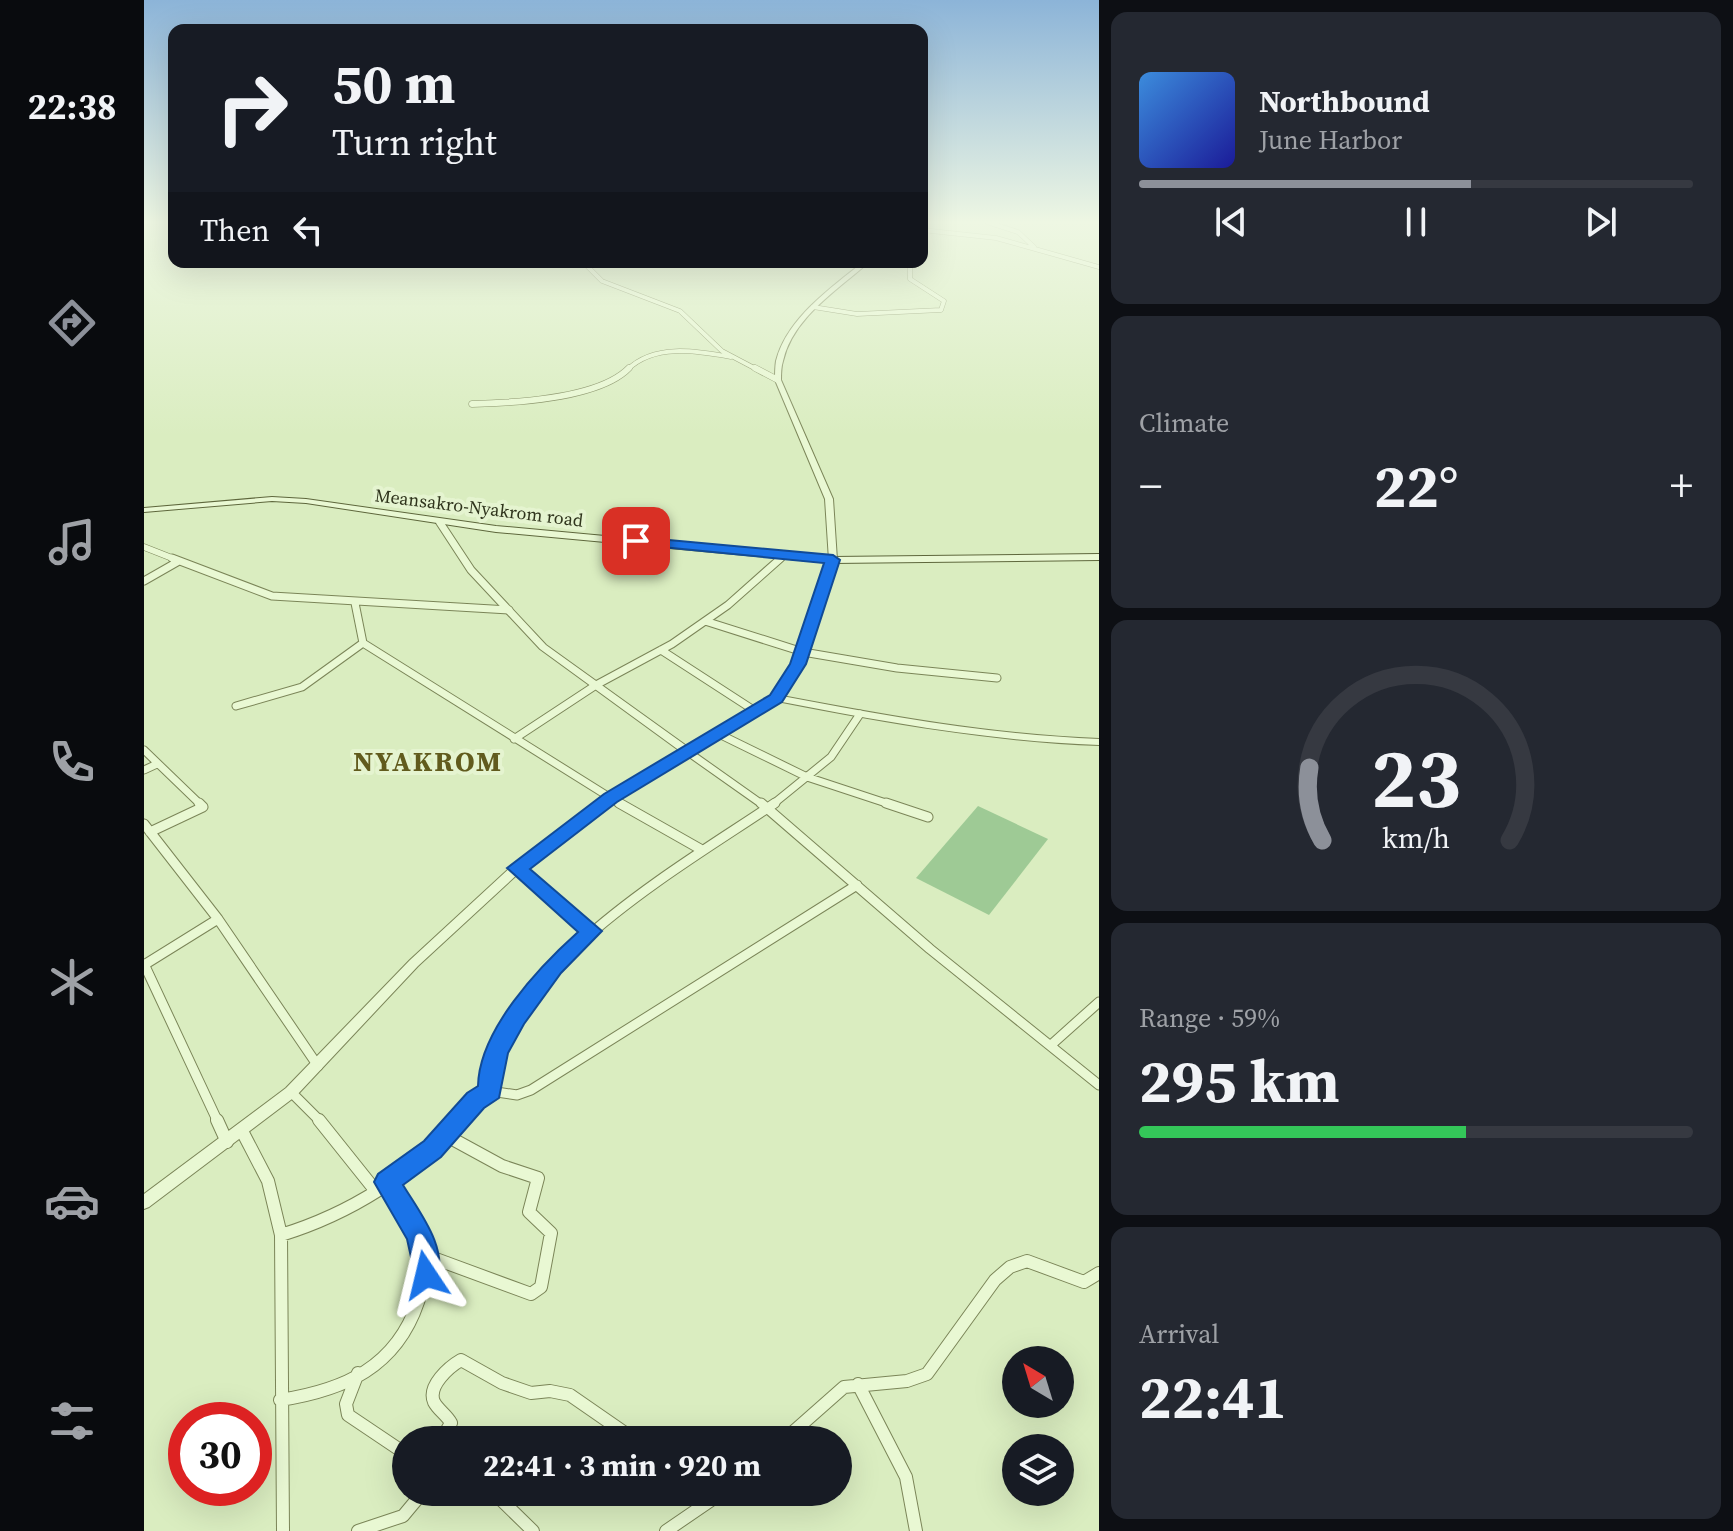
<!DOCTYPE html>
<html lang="en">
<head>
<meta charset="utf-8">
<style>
	body { margin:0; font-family:"Source Serif 4",serif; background:#242831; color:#f1f3f6; height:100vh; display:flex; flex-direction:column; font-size:30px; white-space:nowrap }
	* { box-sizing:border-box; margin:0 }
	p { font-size:26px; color:#9ea1a6 }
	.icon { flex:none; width:44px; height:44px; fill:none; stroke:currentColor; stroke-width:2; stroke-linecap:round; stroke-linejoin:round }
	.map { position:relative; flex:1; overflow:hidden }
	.side { display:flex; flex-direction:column; gap:12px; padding:12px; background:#0d0f14; width:634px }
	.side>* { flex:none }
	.guide { position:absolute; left:24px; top:24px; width:760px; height:244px; border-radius:16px; box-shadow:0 8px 32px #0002; background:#171b24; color:#f1f3f6; overflow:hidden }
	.needle { width:52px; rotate:322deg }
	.tools { position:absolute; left:858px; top:1346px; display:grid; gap:16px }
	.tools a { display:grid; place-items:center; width:72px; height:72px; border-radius:50%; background:#171b24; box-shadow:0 8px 32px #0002; font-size:40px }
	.speed { position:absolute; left:24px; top:1402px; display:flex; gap:16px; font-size:40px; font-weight:700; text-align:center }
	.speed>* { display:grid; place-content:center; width:104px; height:104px; border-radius:50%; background:#171b24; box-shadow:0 8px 32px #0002; line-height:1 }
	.speed .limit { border:12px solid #d22; background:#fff; color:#111 }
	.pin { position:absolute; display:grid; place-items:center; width:68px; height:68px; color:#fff; margin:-34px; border-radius:16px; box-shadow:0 4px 12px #0006 }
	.me { position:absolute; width:88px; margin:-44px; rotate:350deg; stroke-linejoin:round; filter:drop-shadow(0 0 6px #0008) }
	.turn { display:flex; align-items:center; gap:28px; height:168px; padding:0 32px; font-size:36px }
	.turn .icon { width:104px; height:104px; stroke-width:2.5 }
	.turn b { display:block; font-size:56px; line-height:68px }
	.then { display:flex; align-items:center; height:76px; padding:0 32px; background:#0003; gap:16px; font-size:30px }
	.big { font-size:60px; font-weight:700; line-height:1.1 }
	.side .tile { flex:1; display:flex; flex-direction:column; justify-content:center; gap:12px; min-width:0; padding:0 28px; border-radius:16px; background:#242831 }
	.side .dial { align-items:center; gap:0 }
	.dial svg { height:208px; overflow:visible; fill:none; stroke:#363941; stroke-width:7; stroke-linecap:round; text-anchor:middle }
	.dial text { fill:#f1f3f6; stroke:none }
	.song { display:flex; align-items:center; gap:24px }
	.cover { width:96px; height:96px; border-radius:12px; background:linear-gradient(135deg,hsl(210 70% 55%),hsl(240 70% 35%)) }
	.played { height:8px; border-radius:4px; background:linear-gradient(90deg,#8c9099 60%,#363941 60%) }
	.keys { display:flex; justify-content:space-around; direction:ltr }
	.heat { display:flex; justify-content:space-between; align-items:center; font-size:44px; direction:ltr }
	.charge { height:12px; border-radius:6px; background:linear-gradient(90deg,#34c759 59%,#363941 0) }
	.trip { position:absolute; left:248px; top:1426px; width:460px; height:80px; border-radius:40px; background:#171b24; box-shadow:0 8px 32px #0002; font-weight:700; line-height:80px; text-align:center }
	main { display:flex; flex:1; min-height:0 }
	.dock { display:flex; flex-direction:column; width:144px; justify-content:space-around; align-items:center; background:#090b0e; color:#9ea1a6 }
	.dock .icon { width:56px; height:56px }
	.dock .on { color:#8c9099 }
	.dock b { font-size:36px; color:#f1f3f6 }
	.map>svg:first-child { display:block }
</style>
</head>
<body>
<main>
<nav class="dock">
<b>22:38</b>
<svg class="icon on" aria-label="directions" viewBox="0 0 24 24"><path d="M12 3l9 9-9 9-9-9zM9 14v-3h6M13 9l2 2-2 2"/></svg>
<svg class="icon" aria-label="music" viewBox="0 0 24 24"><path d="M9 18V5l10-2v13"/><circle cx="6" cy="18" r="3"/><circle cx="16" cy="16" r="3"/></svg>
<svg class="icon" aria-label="phone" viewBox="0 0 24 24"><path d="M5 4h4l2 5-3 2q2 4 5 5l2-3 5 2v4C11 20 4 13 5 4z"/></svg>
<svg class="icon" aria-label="climate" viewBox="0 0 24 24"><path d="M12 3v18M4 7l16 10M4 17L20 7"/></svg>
<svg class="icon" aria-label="car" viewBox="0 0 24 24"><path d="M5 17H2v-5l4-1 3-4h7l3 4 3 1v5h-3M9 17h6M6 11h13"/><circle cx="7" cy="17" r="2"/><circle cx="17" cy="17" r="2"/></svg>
<svg class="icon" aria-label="filters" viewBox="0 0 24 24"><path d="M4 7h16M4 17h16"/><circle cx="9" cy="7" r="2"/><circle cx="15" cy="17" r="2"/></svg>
</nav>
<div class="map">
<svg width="955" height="1531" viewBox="0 0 955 1531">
	<rect width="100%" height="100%" fill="#daedc0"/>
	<!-- green -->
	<path fill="#9eca95" d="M834 806 904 839 845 915 772 878Z"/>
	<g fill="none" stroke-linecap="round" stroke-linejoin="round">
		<!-- minor-far4 casing -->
		<g stroke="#7b8558" stroke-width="5">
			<path id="minor-far4" d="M843 222 874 232 890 247
				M778 230 852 238 955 267
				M439 262 458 281 536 311 578 351 614 370
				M669 307 713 314 797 310 800 301 766 279V262
				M483 370C510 343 553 351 587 357"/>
		</g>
		<!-- minor-far3 casing -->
		<g stroke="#7b8558" stroke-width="7">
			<path id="minor-far3" d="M611 368 634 380
				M328 404C369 403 455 399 485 368
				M0 547 33 560
				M635 560 640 555"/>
		</g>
		<!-- minor-far2 casing -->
		<g stroke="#7b8558" stroke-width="9">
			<path id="minor-far2" d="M28 558 128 596 365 610
				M0 581 35 561
				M211 603 219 643 478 805
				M561 621 659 652 753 668 853 678
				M517 650 611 711
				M92 706 158 687 219 643
				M575 734 663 777 748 805
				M370 739 452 685 528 644 584 605 637 558
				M0 750 57 805
				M544 752 619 805
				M0 770 13 764
				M628 805 687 757 716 714"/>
		</g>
		<!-- minor-far1 casing -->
		<g stroke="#7b8558" stroke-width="11">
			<path id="minor-far1" d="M475 803 558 850
				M617 803 786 949 955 1085
				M742 803 784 817
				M0 824 74 919 174 1066
				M6 832 59 807 55 803
				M373 868 448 931
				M0 964 74 1122
				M0 965 74 919
				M907 1045 955 1002
				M346 1091C354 969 540 865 631 803
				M147 1092 177 1122
				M314 1122 346 1091 373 1095 387 1090 713 885"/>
		</g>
		<!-- minor casing -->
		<g stroke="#7b8558" stroke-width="14">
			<path id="minor" d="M73 1120 83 1142
				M175 1120 231 1190
				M98 1131 124 1181 137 1235 139 1531
				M137 1235C205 1214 269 1175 315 1120
				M281 1255 387 1294 397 1287 407 1233 385 1212 394 1178 358 1166 303 1136
				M214 1373 202 1404 204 1415 262 1454
				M714 1384 762 1477 772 1531
				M136 1400C201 1390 252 1367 274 1302 279 1286 285 1270 281 1253 275 1227 257 1205 243 1182
				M297 1440 307 1423C303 1415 294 1410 290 1402 283 1386 305 1367 317 1360L358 1383 387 1393 406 1391 426 1395 491 1440
				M640 1440 700 1387 763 1381 783 1374 851 1280 866 1267 883 1261 940 1282 955 1273
				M349 1492 389 1531
				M549 1492 561 1504
				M214 1531 259 1516 279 1492
				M522 1531 579 1492"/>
		</g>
		<!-- tertiary casing -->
		<g stroke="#7b8558" stroke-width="2">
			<path id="tertiary" d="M719 262H725C694 290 649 317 639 361 637 367 637 374 637 380L689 499 693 560 659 664 638 696C743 716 848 735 955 739V745C846 741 740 722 633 701L470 800 377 871 274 966 152 1096 5 1207 0 1209V1194L142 1088 266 960 369 865 462 796 536 751 396 649 324 572 292 523 293 521H299L330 568 402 645 544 747 629 696 649 664 685 560 681 499 631 380C631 374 631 367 632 361 643 318 687 288 719 262Z"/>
		</g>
		<!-- secondary casing -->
		<g stroke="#5e673c" stroke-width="2">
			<path id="secondary" d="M128 497 162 499 352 526 689 557 955 554V560L689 563 352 532 162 503 128 501 0 512V508Z"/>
		</g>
		<!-- minor-far4 -->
		<use href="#minor-far4" stroke="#e9f8d3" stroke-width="4"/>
		<!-- minor-far3 -->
		<use href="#minor-far3" stroke="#e9f8d3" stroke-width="6"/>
		<!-- minor-far2 -->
		<use href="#minor-far2" stroke="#e9f8d3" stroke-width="7"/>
		<!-- minor-far1 -->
		<use href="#minor-far1" stroke="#e9f8d3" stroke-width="9"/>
		<!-- minor -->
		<use href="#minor" stroke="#e9f8d3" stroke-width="12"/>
		<!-- tertiary -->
		<use href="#tertiary" fill="#e9f8d3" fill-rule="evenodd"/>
		<!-- secondary -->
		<use href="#secondary" fill="#e9f8d3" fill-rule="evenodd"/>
	</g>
	<!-- sky -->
	<linearGradient id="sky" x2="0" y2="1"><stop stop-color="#8cb4d8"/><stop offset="0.51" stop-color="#eef7e3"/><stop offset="1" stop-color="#eef7e3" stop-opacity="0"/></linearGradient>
	<rect width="955" height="436" fill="url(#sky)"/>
	<!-- route -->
	<path fill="#1a73e8" stroke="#114b97" stroke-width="2" d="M492 537 689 555 696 560 662 664 638 702 473 802 386 869 458 931 417 973 380 1024 364 1053 355 1098 340 1108 297 1157 259 1185C276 1213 306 1250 292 1284L282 1288 273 1284 263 1239 230 1182 234 1174 280 1141 323 1093 334 1086C335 1030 395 967 434 932L363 868 460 794 626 695 646 664 680 563 487 544 484 541Z"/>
	<g text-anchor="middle" stroke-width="8" stroke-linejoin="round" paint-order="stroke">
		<!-- far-street labels -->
		<g font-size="18" fill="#30351d" stroke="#e5f4d0">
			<text transform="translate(335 508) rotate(7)" y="6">Meansakro-Nyakrom road</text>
		</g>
		<!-- district labels -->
		<g font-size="28" font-weight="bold" letter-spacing="2" fill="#615b1d" stroke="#e5f4d0">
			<text x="284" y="771">NYAKROM</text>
		</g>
	</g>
</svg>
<div class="tools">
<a><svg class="needle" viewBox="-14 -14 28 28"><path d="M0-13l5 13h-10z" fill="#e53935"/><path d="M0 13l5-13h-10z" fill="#9ea1a6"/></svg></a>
<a><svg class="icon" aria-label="layers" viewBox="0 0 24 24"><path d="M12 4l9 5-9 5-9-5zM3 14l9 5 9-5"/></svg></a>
</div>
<div class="speed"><div class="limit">30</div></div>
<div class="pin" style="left:492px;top:541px;background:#d93025"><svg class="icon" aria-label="arrive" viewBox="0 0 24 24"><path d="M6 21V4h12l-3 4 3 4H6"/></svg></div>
<svg class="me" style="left:282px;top:1275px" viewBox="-20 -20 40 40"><path d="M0-17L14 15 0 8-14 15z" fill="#1a73e8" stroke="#fff" stroke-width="4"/></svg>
<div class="trip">22:41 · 3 min · 920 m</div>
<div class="guide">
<div class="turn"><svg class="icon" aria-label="right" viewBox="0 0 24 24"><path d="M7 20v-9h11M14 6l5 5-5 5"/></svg><div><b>50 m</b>Turn right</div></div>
<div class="then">Then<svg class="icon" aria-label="left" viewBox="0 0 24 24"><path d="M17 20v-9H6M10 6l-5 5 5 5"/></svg></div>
</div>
</div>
<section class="side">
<div class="tile">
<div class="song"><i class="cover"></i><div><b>Northbound</b><p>June Harbor</p></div></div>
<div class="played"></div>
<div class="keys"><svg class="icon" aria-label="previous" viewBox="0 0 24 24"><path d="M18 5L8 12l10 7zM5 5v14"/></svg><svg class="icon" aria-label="pause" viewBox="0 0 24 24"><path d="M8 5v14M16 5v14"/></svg><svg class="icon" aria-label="next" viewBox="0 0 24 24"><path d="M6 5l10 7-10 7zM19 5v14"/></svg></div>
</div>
<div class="tile"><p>Climate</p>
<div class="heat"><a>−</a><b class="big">22°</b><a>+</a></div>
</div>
<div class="tile dial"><svg viewBox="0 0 100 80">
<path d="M14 69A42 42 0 1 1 86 69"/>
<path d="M14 69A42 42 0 0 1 9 41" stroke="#8c9099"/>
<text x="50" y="56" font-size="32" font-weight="700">23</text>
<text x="50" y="72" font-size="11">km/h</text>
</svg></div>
<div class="tile"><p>Range · 59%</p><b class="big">295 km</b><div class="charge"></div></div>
<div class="tile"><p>Arrival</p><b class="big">22:41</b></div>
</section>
</main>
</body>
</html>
